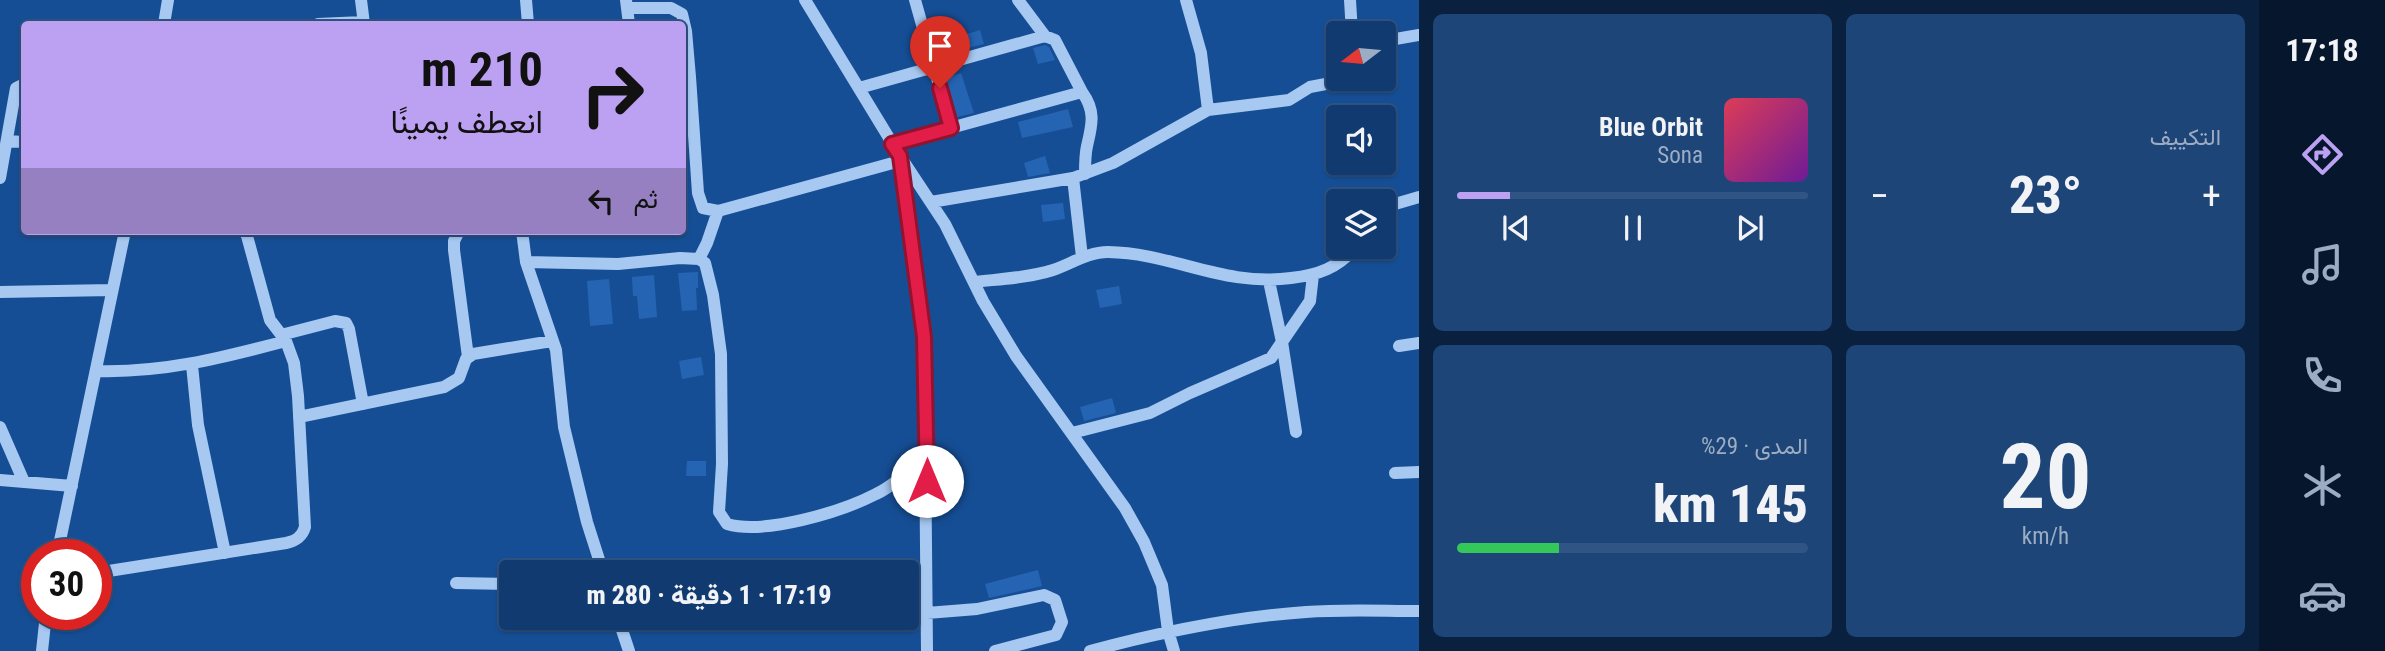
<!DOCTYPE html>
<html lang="ar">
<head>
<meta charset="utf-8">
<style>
	body { margin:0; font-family:"Roboto Condensed",Vazirmatn,sans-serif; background:#1e4578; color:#f1f3f6; direction:rtl; height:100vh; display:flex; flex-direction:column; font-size:26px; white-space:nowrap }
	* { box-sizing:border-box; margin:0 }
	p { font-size:23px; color:#9cadc3 }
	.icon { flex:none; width:38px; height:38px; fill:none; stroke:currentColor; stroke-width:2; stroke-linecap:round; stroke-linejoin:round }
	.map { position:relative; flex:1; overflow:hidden; direction:ltr }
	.sheet { display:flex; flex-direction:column; gap:14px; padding:14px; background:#09203e; width:840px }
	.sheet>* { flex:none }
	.hud { position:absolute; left:21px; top:21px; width:665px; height:214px; border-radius:7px; box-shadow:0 2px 5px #0004,0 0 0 2px #305483; direction:rtl; background:#bca0f2; color:#111; overflow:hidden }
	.needle { width:46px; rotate:254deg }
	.fabs { position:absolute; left:1326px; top:21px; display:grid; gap:14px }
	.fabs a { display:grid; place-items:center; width:70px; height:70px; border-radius:7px; background:#103a70; box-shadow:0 2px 5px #0004,0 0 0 2px #305483; font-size:35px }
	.speed { position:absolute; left:21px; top:539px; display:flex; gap:14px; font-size:35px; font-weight:700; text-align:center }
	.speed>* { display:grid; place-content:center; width:91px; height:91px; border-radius:50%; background:#103a70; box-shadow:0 2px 5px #0004,0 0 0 2px #305483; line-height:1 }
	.speed .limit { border:10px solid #d22; background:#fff; color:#111 }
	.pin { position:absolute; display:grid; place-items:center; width:60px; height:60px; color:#fff; margin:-72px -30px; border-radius:50% 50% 50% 0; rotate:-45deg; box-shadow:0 0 7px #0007 }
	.pin .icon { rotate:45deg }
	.me { position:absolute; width:77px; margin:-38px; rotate:0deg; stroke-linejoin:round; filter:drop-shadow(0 0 5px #0008) }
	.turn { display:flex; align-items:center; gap:24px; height:147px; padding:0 28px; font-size:32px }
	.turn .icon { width:91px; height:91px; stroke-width:2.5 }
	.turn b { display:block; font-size:49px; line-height:60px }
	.then { display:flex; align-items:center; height:66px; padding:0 28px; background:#0003; gap:14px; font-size:26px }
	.big { font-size:52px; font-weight:800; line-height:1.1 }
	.sheet .tile { flex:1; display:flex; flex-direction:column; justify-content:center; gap:10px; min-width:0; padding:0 24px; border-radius:10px; background:#1e4578 }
	.sheet .dial { align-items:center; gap:0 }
	.dial b { font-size:91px; line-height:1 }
	.song { display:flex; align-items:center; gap:21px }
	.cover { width:84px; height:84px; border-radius:10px; background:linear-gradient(135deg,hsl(350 70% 55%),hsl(280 70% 35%)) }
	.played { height:7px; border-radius:4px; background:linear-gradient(90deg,#bca0f2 15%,#305483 15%) }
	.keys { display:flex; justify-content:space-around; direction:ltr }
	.heat { display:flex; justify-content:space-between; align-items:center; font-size:38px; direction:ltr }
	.charge { height:10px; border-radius:5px; background:linear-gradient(90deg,#34c759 29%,#305483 0) }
	.sheet .tiles { flex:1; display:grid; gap:14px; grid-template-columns:repeat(2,1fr) }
	.trip { position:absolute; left:499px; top:560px; width:420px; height:70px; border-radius:7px; background:#103a70; box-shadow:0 2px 5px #0004,0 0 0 2px #305483; font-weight:800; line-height:70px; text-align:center; direction:rtl }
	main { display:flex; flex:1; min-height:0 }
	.menu { display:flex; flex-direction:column; width:126px; justify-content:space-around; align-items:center; background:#06172d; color:#9cadc3 }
	.menu .icon { width:49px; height:49px }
	.menu .active { color:#bca0f2 }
	.menu b { font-size:32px; color:#f1f3f6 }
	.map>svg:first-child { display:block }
</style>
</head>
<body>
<main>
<nav class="menu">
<b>17:18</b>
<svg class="icon active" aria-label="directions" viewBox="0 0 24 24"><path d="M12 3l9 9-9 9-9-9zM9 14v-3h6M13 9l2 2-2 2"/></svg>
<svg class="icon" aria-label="music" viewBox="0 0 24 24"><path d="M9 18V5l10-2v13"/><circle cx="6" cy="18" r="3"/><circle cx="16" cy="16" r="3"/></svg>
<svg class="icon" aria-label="phone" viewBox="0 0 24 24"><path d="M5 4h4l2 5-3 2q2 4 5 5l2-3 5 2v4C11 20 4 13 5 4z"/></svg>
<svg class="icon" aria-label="climate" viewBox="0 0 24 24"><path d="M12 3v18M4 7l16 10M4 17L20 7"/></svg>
<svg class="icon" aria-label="car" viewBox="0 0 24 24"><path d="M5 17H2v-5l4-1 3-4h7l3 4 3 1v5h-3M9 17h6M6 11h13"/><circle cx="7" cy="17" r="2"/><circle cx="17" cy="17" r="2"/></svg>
</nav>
<section class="sheet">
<div class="tiles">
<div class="tile"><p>التكييف</p>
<div class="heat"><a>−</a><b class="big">23°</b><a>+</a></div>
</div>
<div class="tile">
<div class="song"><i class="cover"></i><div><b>Blue Orbit</b><p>Sona</p></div></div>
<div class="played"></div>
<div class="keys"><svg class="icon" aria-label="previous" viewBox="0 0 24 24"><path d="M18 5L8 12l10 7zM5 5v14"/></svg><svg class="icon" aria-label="pause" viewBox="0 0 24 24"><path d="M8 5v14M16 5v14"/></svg><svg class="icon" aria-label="next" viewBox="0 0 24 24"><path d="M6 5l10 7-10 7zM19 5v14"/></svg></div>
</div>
<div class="tile dial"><b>20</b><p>km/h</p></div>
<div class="tile"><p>المدى · 29%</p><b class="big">145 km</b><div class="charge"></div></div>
</div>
</section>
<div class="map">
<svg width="1419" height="651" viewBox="0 0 1419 651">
	<rect width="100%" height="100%" fill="#164e95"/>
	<!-- building -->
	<path fill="#2564b3" d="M980 30 984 44 968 48 964 35Z
		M1045 45 1049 47 1055 60 1038 64 1033 48Z
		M961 73 974 113 957 117 946 78Z
		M1068 109 1073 127 1022 138 1018 122Z
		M1045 156 1050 173 1028 177 1024 163Z
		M1063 203 1065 219 1043 222 1041 205Z
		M698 272V288H696L697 310 682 311 678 273Z
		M654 275 657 317 639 319 637 296H633L632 277Z
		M609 279 613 324 590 326 587 281Z
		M1119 286 1122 304 1100 308 1096 290Z
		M701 357 704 375 682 379 679 361Z
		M1112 398 1116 413 1084 421 1080 407Z
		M687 461H706V476H686Z
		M1038 570 1042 586 989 598 985 584Z"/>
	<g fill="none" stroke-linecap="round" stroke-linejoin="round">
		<!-- minor -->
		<path stroke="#a7c8f1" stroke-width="12" d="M361 0 364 24
			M526 0 528 24
			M626 0 629 24
			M805 0 900 156 945 224 983 301 1016 356 1125 508 1144 542 1162 585 1168 631 1174 651
			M915 0 951 128
			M1018 0 1045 36
			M1186 0 1201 53 1208 110
			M1350 0 1352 33
			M627 8H671L682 14 686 31 690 77
			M164 24 168 0
			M318 24 363 22
			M1384 41 1419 35
			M682 78 690 77 698 193 703 208 718 211 900 161
			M859 88 1045 36 1055 40 1082 92
			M7 141 24 142
			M892 144 1082 92C1096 111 1092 125 1087 146 1085 155 1085 165 1085 174
			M900 160 924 336 927 651
			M0 178 16 88 24 84
			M1073 178 1082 257
			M931 202 1073 178 1113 163 1208 110 1289 100 1310 87 1352 79
			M1384 210 1395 204 1419 197
			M459 231 454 241V250L468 357
			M522 231 526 262 556 350 564 427 587 522 603 572
			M699 259 707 243 718 211
			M526 262 618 264 680 258 699 259 705 263 713 295 721 354 722 464 719 512 727 524C765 535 841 512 876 494 895 485 911 468 927 454
			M1269 281 1282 342 1296 432
			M974 282C1000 279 1028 278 1053 270 1071 264 1088 252 1108 252 1173 253 1223 287 1291 278 1318 275 1338 268 1356 247
			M0 292 112 290
			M281 335 335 321 346 323 349 329 363 404
			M1399 346 1419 343
			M192 365 198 425 225 553
			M96 371C164 373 221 358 286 341
			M299 417 444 387 459 378 466 359 473 354 552 341
			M0 427 24 482
			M1072 433 1150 413 1190 393 1271 358 1310 301 1313 275
			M1395 473 1419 472
			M0 480 72 486
			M57 555 125 231
			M96 573 286 543C296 541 302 537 305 527L298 396 294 363 286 341 270 320 247 236 244 231
			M456 583 511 584
			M927 613 977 609 1044 595 1055 600 1062 622 1056 635 995 651
			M618 618 629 651
			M42 651 46 614
			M1090 651C1161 632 1232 617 1306 612 1343 609 1382 611 1419 611"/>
	</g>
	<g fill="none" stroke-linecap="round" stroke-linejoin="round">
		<!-- route casing -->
		<g stroke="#92132f" stroke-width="18">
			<path id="route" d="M927 481 924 337 900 156 892 144 951 128 940 88"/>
		</g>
		<!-- route -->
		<use href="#route" stroke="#e11d48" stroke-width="12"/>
	</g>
</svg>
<div class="fabs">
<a><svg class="needle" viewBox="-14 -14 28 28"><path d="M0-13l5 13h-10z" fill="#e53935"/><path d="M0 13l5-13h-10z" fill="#9cadc3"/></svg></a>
<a><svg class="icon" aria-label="sound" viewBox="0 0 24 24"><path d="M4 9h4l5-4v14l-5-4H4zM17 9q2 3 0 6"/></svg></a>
<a><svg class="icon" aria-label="layers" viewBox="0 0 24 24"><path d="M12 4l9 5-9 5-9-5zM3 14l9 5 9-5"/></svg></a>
</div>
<div class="speed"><div class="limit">30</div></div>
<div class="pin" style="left:940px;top:88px;background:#d93025"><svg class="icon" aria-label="arrive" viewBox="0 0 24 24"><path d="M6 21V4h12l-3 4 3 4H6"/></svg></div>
<svg class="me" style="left:927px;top:481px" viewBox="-20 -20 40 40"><circle r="19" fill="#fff"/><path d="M0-13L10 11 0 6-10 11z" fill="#e11d48"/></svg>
<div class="trip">17:19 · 1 دقيقة · 280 m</div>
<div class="hud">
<div class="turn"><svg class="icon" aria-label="right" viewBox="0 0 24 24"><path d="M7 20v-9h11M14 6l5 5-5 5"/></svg><div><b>210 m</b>انعطف يمينًا</div></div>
<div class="then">ثم<svg class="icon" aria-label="left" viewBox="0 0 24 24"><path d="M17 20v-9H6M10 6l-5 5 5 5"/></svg></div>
</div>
</div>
</main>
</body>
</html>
